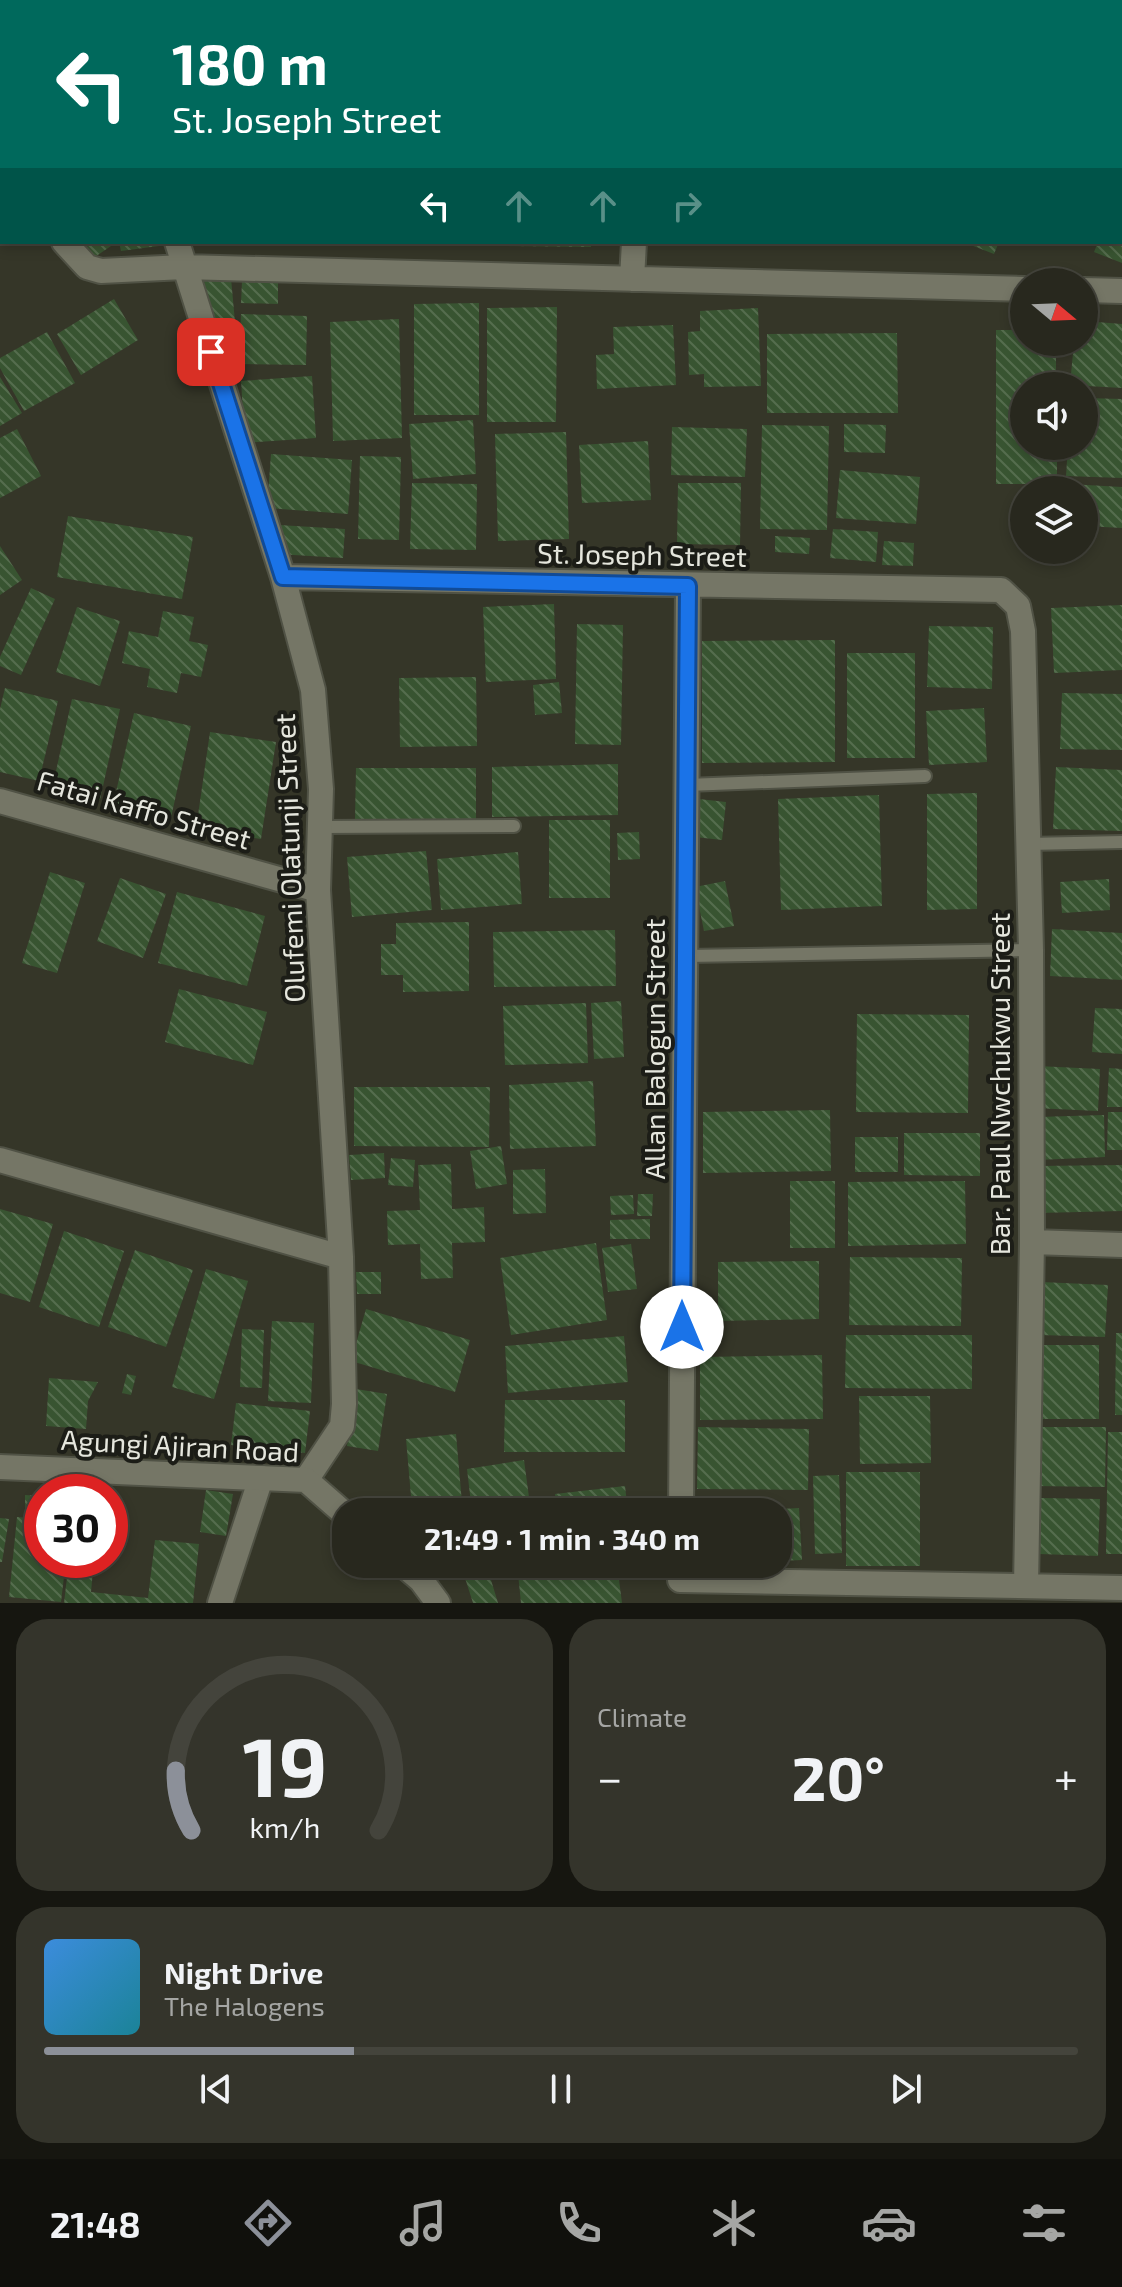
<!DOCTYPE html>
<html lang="en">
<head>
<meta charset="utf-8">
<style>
	body { margin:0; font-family:"Exo 2",sans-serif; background:#34342b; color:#f1f3f6; height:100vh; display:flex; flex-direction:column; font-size:30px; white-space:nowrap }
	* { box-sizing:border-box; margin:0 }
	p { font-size:26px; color:#a5a6a4 }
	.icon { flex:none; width:44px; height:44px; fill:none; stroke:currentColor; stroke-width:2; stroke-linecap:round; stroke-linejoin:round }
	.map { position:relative; height:1603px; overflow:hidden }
	.side { display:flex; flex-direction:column; gap:16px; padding:16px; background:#161610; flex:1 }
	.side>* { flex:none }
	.top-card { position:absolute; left:0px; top:0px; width:1122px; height:244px; box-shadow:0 4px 12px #0003,0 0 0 2px #44443c; background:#00695c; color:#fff; overflow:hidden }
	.needle { width:52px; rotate:109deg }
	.controls { position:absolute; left:1010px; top:268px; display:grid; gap:16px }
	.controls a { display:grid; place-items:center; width:88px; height:88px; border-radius:50%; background:#28281e; box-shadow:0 4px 12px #0003,0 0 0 2px #44443c; font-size:40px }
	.speed { position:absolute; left:24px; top:1474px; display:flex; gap:16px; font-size:40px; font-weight:700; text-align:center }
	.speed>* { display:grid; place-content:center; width:104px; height:104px; border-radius:50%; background:#28281e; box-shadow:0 4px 12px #0003,0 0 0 2px #44443c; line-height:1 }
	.speed .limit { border:12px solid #d22; background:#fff; color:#111 }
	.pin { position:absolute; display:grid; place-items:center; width:68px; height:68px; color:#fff; margin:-34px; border-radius:16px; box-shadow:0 4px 12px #0006 }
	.me { position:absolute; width:88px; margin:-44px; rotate:0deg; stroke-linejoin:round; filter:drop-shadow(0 0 6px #0008) }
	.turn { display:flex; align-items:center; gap:28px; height:168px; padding:0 40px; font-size:36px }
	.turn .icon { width:104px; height:104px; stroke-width:2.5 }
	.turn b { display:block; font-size:56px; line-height:68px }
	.lanes { display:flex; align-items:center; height:76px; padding:0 40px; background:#0003; justify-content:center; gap:40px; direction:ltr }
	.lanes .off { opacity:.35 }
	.big { font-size:60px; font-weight:700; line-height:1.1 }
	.side .card { flex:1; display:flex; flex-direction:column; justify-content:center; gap:12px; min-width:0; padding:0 28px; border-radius:32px; background:#34342b }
	.side .dial { align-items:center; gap:0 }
	.dial svg { height:208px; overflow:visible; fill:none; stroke:#44443c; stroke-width:7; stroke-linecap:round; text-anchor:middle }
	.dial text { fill:#f1f3f6; stroke:none }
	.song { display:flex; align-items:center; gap:24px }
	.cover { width:96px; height:96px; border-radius:12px; background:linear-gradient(135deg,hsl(210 70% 55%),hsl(190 70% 35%)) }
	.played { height:8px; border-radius:4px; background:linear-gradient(90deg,#8c9099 30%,#44443c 30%) }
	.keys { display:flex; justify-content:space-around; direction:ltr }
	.heat { display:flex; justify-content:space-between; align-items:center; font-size:44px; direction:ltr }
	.side .tiles { flex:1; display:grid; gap:16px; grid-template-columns:1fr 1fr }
	.card:last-child { grid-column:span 2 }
	.trip { position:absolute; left:332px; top:1498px; width:460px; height:80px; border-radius:32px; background:#28281e; box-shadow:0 4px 12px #0003,0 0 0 2px #44443c; font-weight:700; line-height:80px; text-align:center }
	.dock { display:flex; height:128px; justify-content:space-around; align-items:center; background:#10100c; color:#a5a6a4 }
	.dock .icon { width:56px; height:56px }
	.dock .current { color:#8c9099 }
	.dock b { font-size:36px; color:#f1f3f6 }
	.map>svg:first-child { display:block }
</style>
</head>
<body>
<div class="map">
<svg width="1122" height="1603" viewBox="0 0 1122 1603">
	<defs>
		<pattern id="building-back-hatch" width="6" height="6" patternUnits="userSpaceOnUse" patternTransform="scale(2)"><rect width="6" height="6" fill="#385431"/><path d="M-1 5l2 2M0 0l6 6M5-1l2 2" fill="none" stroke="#556d4e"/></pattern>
	</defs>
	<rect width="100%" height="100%" fill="#353628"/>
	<!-- building -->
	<path fill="url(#building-back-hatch)" d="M77 242H112L114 244 89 261Z
		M119 242H159V246L121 251Z
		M435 242H591V247L435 245Z
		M963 242H999L994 254Z
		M1098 242H1122V263L1094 252Z
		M231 278 235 322 208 325 204 280Z
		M242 281H278V304L241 303Z
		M114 299 138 340 81 375 57 334Z
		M479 303V415H414V304Z
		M557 307 556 422H487V308Z
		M758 308 761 386 704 387V374L689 375 688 332 700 331V311Z
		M241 314 307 316 306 365 239 364Z
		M399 319 402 438 333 441 330 322Z
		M1084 321 1122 324V388L1070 385 1074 342H1084Z
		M673 325 676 385 597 389 596 355 614 354 613 327Z
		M996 330H1024V342H1056V386H1024V446H1057V484H996Z
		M47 332 75 383 24 411 0 368V358Z
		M897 333 898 413H767V334Z
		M312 376 316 438 245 443 241 381Z
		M0 377 22 413 0 426Z
		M1084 398 1122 399V478L1066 476 1068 446H1084Z
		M473 420 476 474 413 479 409 424Z
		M844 424 886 425 885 453 844 452Z
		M762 425 829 426 827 530 760 529Z
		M672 427 747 429 745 477 671 475Z
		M17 429 41 476 0 498V438Z
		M566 432 569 539 498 541 495 434Z
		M648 441 651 500 582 503 579 445Z
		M271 454 352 460 348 514 267 508Z
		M360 456 401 457 399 540 358 539Z
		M840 470 920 477 916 524 836 518Z
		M412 483 477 484 476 550 410 549Z
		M678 483H741L740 545 677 544Z
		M1069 484 1122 487V528L1084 526V490H1069Z
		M68 516 193 537 182 599 57 577Z
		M279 525 345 529 343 558 277 554Z
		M833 529 878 532 876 562 830 558Z
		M775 536 810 538 809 554 775 552Z
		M884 541 914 543 913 566 882 565Z
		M0 546 22 580 0 595Z
		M31 588 55 599 21 675 0 666V657Z
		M554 604 556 679 486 682 483 607Z
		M1122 605V670L1054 673 1051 608Z
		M77 607 120 621 100 686 56 672Z
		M163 611 194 617 189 641 208 645 201 677 181 673 177 693 147 687 150 669 122 663 129 631 158 637Z
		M577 624 623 625 621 745 575 744Z
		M929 626 993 627 992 689 927 687Z
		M835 640V762L702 763V641Z
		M847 653H915V758H847Z
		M476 677 477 746 400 747 399 678Z
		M559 682 562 713 535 715 533 685Z
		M5 688 58 701 39 781 0 772V709Z
		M1062 693 1122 694V750L1060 749Z
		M72 699 120 709 100 800 52 789Z
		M984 708 987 762 929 765 926 711Z
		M134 713 191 726 171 818 113 805Z
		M210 732 276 742 261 839 196 829Z
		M618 764V815L492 817V767Z
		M1056 767 1122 770V831L1053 829Z
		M356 768H476V819H355Z
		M977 793V909L927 910V794Z
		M879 795 882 906 781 910 778 799Z
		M699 799 726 802 722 840 695 837Z
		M549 820H610V898H549Z
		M639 832 640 859 618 860 617 833Z
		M426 851 432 910 352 917 347 857Z
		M518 852 522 904 441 910 437 859Z
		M50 872 85 883 57 973 22 963Z
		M120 878 166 894 143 958 97 941Z
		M1109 879 1110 910 1062 913 1060 882Z
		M725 881 734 926 704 931 695 887Z
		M177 892 265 916 247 986 158 963Z
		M469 922V991L403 992V975H381V944H396V923Z
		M1052 929 1122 933V980L1050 976Z
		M615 930 616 986 494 987 493 932Z
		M179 989 267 1012 253 1065 165 1042Z
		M621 1001 624 1057 594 1059 591 1003Z
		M586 1003 588 1063 505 1065 503 1006Z
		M1095 1008 1122 1009V1054L1092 1052Z
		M857 1014 969 1015 968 1113 856 1112Z
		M1037 1066 1100 1069 1098 1111 1034 1108Z
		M1109 1068 1122 1069V1107H1107Z
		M593 1081 596 1146 510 1149 509 1085Z
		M354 1087H490L489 1147 354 1146Z
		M830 1110 831 1171 703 1173V1112Z
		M1108 1112H1122V1150H1107Z
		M1104 1115 1105 1157 1038 1160 1037 1117Z
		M904 1133H980V1176L904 1175Z
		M855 1137H898V1172H855Z
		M501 1146 507 1184 476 1189 470 1151Z
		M384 1153 385 1178 351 1180 349 1155Z
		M391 1158 415 1160 413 1187 388 1185Z
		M451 1164 452 1209 484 1207 485 1242 452 1243 453 1278 421 1279 420 1244 388 1245 387 1211 420 1210 418 1165Z
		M1122 1165V1211L1038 1213 1037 1166Z
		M545 1169 546 1213 513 1214V1170Z
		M790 1181H835V1248H790Z
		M965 1181 966 1244 848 1246V1182Z
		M638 1194H653L652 1216H637Z
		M633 1195 634 1214 611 1215 610 1196Z
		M0 1209 53 1224 30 1302 0 1293Z
		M650 1219V1239H610V1220Z
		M64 1231 124 1251 99 1327 39 1307Z
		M596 1243 607 1320 511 1335 500 1258Z
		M631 1244 637 1289 608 1292 602 1248Z
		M135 1250 193 1270 166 1347 108 1327Z
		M850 1257 962 1258 961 1326 849 1325Z
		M819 1261V1319L718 1321V1262Z
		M206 1269 248 1281 214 1399 172 1387Z
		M356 1272H381V1294H357Z
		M1041 1282 1108 1285 1105 1337 1039 1335Z
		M366 1309 470 1340 455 1392 351 1361Z
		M272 1321 314 1323 311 1403 268 1401Z
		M242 1329 264 1330 262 1388 240 1387Z
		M1116 1333H1122V1415H1115Z
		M846 1335H972V1389L845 1388Z
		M624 1336 628 1382 508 1393 505 1346Z
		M1038 1345H1099V1419H1037Z
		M822 1355 823 1419 700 1420V1357Z
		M127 1374 136 1376 131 1395 122 1393Z
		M49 1378 98 1382 88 1401 86 1429 46 1426Z
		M356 1389 387 1394 378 1451 347 1446Z
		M859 1396H930L931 1463 860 1464Z
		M505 1400H625V1452H504Z
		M236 1403 310 1411 305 1453 231 1445Z
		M698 1427 809 1429 808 1490 697 1489Z
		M1035 1427H1106L1105 1487 1034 1486Z
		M1108 1432H1122V1554H1106Z
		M456 1434 462 1503 412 1508 406 1439Z
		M524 1460 531 1512H472L467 1469Z
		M846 1472H920V1566H846Z
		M839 1475 842 1553 815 1554 813 1476Z
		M46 1485H83V1492H46Z
		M625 1486 628 1512H557L555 1494Z
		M206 1490 233 1494 226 1536 200 1532Z
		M25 1495 41 1496V1514L25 1513Z
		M1040 1498 1100 1499 1098 1556 1039 1554Z
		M799 1508 802 1560 778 1561V1512H763V1510Z
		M17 1517 42 1519V1560H66L61 1602 9 1597Z
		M0 1518 9 1519 2 1562H0Z
		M155 1540 199 1544 193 1603H64L69 1560H94L91 1592 148 1598Z
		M517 1564H617L622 1603H521Z
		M686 1564H729V1571H686Z
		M488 1570 498 1603H473L465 1578Z"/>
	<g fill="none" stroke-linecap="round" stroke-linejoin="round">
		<!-- service casing -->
		<g stroke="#505245" stroke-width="16">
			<path id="service" d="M687 785 925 776
				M320 827 514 826
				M1028 844 1122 842
				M686 956 1031 950"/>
		</g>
		<!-- minor casing -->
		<g stroke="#505245" stroke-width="28">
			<path id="minor" d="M174 0V2
				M1056 0 1062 2
				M660 2V0
				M1120 24H1122
				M0 169 2 171
				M64 242 87 267 101 271 184 267 1024 289
				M177 242 283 577 313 690 321 789 318 890 341 1257 344 1404 342 1426 306 1480
				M632 279 634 242
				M1084 290 1122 291
				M283 577 1001 590 1018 606 1023 631 1031 950 1032 1242 1026 1586
				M0 801 318 890
				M0 1160 341 1257
				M1032 1242 1122 1245
				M681 1512 688 586
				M680 1580 1122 1588
				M220 1603 261 1478"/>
		</g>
		<!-- tertiary casing -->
		<g stroke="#505245" stroke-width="28">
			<path id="tertiary" d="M0 1467 306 1480 346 1515
				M402 1564 421 1580 438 1603"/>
		</g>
		<!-- service -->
		<use href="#service" stroke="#757666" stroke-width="12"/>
		<!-- minor -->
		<use href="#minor" stroke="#757666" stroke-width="24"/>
		<!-- tertiary -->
		<use href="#tertiary" stroke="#757666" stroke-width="24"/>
	</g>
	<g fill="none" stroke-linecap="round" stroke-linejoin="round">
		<!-- route casing -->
		<g stroke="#114b97" stroke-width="20">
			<path id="route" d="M211 352 283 577 688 586 682 1327"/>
		</g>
		<!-- route -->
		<use href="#route" stroke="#1a73e8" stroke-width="14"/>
	</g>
	<g text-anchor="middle" stroke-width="8" stroke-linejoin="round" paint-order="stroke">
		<!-- street labels -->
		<g font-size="28" fill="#e5e6dd" stroke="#1c1d17">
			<text transform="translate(642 555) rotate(1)" y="10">St. Joseph Street</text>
			<text transform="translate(144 810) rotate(16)" y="10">Fatai Kaffo Street</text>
			<text transform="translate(290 858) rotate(-92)" y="10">Olufemi Olatunji Street</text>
			<text transform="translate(655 1049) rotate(-90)" y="10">Allan Balogun Street</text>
			<text transform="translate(1000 1084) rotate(-90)" y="10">Bar. Paul Nwchukwu Street</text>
			<text transform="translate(180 1446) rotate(3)" y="10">Agungi Ajiran Road</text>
		</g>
	</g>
</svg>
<div class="controls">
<a><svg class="needle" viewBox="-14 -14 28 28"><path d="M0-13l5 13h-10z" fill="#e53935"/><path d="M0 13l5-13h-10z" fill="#a5a6a4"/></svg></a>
<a><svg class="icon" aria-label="sound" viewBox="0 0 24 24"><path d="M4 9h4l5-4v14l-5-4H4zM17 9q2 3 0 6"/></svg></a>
<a><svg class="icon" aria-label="layers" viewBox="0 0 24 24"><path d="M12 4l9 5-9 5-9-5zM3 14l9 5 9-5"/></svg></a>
</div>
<div class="speed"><div class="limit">30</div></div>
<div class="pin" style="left:211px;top:352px;background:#d93025"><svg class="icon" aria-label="arrive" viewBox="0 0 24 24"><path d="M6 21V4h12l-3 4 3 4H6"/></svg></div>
<svg class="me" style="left:682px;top:1327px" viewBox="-20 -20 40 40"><circle r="19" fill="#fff"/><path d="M0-13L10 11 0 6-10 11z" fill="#1a73e8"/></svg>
<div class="trip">21:49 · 1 min · 340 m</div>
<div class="top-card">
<div class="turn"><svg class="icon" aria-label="left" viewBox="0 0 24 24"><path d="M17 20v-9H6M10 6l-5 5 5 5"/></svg><div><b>180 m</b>St. Joseph Street</div></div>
<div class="lanes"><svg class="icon" aria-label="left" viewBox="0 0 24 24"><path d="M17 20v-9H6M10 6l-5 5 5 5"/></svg><svg class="icon off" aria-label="ahead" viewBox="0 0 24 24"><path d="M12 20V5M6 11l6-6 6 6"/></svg><svg class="icon off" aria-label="ahead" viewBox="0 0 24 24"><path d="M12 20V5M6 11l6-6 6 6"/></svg><svg class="icon off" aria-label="right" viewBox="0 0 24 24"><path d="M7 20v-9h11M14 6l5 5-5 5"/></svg></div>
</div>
</div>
<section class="side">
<div class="tiles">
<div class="card dial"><svg viewBox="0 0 100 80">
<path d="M14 69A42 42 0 1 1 86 69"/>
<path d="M14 69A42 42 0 0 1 8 46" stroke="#8c9099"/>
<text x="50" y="56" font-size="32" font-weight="700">19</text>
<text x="50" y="72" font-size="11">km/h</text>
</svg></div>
<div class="card"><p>Climate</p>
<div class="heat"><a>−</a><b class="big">20°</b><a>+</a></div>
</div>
<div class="card">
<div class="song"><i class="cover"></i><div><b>Night Drive</b><p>The Halogens</p></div></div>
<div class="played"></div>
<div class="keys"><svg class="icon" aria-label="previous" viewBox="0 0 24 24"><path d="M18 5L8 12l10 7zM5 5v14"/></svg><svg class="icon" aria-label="pause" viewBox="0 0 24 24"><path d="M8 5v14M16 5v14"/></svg><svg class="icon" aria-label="next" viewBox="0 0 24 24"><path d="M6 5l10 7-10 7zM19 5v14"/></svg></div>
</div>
</div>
</section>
<nav class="dock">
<b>21:48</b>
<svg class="icon current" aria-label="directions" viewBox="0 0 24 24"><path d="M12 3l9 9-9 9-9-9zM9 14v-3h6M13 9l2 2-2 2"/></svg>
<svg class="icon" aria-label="music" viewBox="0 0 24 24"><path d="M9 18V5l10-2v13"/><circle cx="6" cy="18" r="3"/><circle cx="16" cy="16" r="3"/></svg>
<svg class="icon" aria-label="phone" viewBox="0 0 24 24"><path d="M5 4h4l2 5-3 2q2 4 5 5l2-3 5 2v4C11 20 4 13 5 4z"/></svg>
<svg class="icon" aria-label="climate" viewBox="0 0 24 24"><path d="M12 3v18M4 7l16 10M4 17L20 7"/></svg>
<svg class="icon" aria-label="car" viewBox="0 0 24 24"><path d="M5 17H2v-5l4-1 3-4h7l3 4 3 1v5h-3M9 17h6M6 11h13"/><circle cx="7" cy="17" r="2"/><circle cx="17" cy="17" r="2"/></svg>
<svg class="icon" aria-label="filters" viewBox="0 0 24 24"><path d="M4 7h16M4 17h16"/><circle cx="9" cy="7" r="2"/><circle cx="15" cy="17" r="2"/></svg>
</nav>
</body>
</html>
